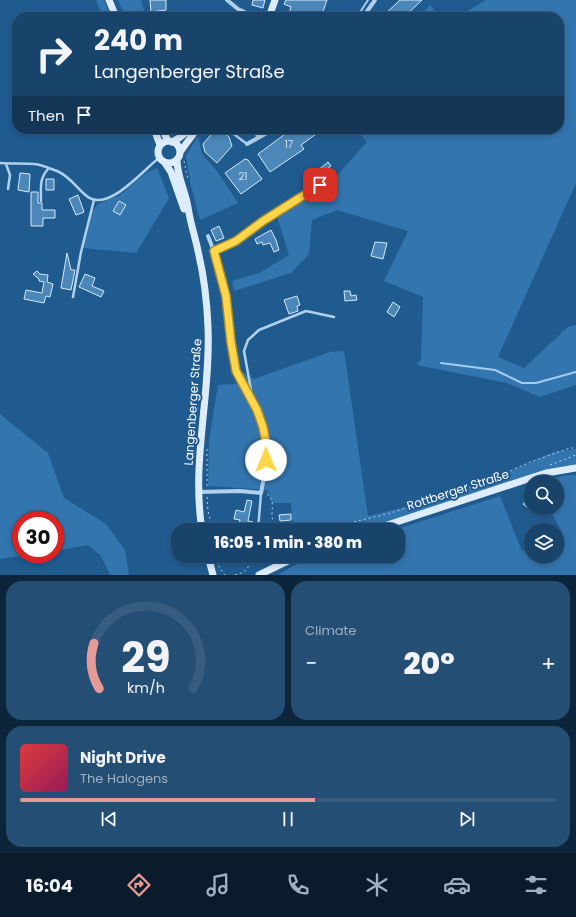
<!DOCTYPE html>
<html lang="en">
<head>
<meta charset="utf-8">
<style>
	body { margin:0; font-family:Poppins,sans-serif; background:#254e74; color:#f1f3f6; height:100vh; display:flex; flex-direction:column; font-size:15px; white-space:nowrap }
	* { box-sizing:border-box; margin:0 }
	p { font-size:13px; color:#9fb0c2 }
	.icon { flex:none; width:22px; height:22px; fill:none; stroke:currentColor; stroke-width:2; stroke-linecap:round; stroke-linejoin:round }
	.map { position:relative; height:575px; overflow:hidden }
	.sheet { display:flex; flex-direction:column; gap:6px; padding:6px; background:#0d253b; flex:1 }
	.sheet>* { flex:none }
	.guide { position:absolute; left:12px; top:12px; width:552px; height:122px; border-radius:16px; box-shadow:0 2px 6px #0003,0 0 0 1px #365c7f; background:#18446c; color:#f1f3f6; overflow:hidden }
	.fabs { position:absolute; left:524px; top:475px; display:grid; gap:8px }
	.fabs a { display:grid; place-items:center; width:40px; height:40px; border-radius:50%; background:#18446c; box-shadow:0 2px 6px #0003,0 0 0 1px #365c7f; font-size:20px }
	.speed { position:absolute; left:12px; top:511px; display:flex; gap:8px; font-size:20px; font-weight:700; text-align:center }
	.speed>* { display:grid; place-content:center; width:52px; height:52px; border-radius:50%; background:#18446c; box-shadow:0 2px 6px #0003,0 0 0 1px #365c7f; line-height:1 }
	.speed .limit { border:6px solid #d22; background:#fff; color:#111 }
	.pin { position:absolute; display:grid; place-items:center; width:34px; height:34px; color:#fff; margin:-17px; border-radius:8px; box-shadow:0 2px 6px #0006 }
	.me { position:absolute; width:44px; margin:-22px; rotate:359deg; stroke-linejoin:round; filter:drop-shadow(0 0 3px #0008) }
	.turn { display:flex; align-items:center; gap:14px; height:84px; padding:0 16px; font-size:18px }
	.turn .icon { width:52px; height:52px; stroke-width:2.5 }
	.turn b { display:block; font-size:28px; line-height:34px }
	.then { display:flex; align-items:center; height:38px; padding:0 16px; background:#0003; gap:8px; font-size:15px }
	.big { font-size:30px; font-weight:800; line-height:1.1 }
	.sheet .tile { flex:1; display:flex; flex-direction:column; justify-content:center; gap:6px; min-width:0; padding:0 14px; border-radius:16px; background:#254e74 }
	.sheet .dial { align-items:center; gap:0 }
	.dial svg { height:104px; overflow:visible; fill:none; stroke:#365c7f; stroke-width:7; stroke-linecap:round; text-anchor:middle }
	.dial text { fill:#f1f3f6; stroke:none }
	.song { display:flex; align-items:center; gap:12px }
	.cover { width:48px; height:48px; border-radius:6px; background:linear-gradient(135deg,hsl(0 70% 55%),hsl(330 70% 35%)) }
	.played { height:4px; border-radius:2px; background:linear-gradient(90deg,#e69b98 55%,#365c7f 55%) }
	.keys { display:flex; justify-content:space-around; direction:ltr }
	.heat { display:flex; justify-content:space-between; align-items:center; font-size:22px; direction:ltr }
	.sheet .tiles { flex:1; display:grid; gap:6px; grid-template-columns:1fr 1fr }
	.tile:last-child { grid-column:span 2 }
	.trip { position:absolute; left:171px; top:523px; width:234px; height:40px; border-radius:16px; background:#18446c; box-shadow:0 2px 6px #0003,0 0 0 1px #365c7f; font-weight:800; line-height:40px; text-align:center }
	.tab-bar { display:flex; height:64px; justify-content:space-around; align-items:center; background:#0a1b2b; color:#9fb0c2 }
	.tab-bar .icon { width:28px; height:28px }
	.tab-bar .current { color:#e69b98 }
	.tab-bar b { font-size:18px; color:#f1f3f6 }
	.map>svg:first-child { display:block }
</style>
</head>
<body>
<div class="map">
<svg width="576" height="575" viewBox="0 0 576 575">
	<rect width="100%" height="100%" fill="#205b90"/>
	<!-- green -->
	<path fill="#3375ae" d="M96 0H104L111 17H103Z
		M118 0H141L146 17H126Z
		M486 0H576V183L498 357 524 368 568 327 576 325V385L540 397 507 383 417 365 421 359 423 297 384 281 408 231 337 210 312 220 309 254 291 273 234 291 232 281 259 273 289 255 277 216 332 181 367 142 356 129H559V17H457Z
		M430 5 440 17H418Z
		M198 136 202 154 217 171 238 203 200 220 191 186 186 156Z
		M157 168 169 198 136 253 83 248 92 211 98 204 120 195 146 173Z
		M344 351 368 516 455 495 554 452 576 449V465L451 501 360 530H293L291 503H272L267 490 208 486 209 440 218 385 245 383 239 370 254 379 330 352Z
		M0 414 48 453 64 498 106 524 125 550 129 575H110L101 556 88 545 55 551V520H21V554H34L0 559Z
		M568 475H576V575H278L293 566 318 556H398V530H394L500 496 522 551 531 547V556H557V537L563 534 549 508H557V482H540Z"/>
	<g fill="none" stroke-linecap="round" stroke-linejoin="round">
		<!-- stream -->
		<path stroke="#a4cdee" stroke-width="2" d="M357 17 368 0
			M441 363 495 370 522 383H536L576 372"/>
	</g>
	<!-- building -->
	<path fill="#4c87b9" stroke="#d6e9f9" d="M150 0H166V10L151 12Z
		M253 0H265L263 8 252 5Z
		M286 0H327L321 17H288L291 7 284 4Z
		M400 0H422L404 17H382Z
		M216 129H220L229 137 232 146 217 163 205 152 203 144Z
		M292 129H323L301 145 304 149 270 172 258 154Z
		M245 159 248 160 262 179 241 194 225 173Z
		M328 162 331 166 321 174 324 178 318 182 312 175Z
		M20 173 30 174 29 192 18 190Z
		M46 179H54V190H46Z
		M31 192H38V203H42V210H55V218H43V226H31Z
		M78 195 84 212 76 215 69 199Z
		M119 201 126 205 120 215 113 211Z
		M219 226 224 238 216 241 211 230Z
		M271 230 276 240 279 250 274 252 270 243 263 245 262 242 257 244 255 239Z
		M375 242 387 243 383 259 371 256Z
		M67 253 71 270H75L71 290 61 288Z
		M37 271 40 274 48 275 47 282 53 284 50 297 46 296 44 303 24 299 26 290 42 293 44 282 39 281V279L33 274Z
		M85 274 95 278 92 286 104 291 101 297 79 287Z
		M344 291H350L351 296 356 295 357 300 345 301Z
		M297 296 300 305 297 306 298 311 289 314 284 300Z
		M393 302 400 307 394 317 387 312Z
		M531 495V510L523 504Z
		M247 500 252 501 248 521 253 522 251 530H238L240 520 234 519 236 510 244 512Z
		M291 514V520L280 521 279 515Z"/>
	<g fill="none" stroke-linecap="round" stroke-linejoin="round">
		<!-- path -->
		<path stroke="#b0d1ed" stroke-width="1" stroke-dasharray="2 3" stroke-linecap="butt" d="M171 129 174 133
			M184 161 188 180
			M550 465 576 455
			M207 486V447
			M267 494C281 505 260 522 286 530
			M207 497 208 511 213 530
			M320 530 391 513 426 501 448 496 490 480 530 462 570 448H576
			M216 556 219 567 225 575
			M303 560 314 556
			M235 575C242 573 246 572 249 565"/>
		<!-- lane -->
		<path stroke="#b0d1ed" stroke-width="2.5" d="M227 129 247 144
			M256 129 255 132 258 138
			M0 163C11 164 23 163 34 164 40 164 51 169 57 171 70 176 77 189 88 197 109 212 144 169 159 158
			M6 164 10 175 8 189
			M41 201C41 188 39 179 48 169
			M214 250 236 241 263 221 331 178
			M73 297 81 252 94 200
			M249 395 251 390 244 351 248 340 259 330 306 311 334 317
			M258 530 261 493
			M250 561 251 556"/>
		<!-- street -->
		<path stroke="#b0d1ed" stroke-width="4" d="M227 0 238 9 255 17
			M363 17 375 0
			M247 144 274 129
			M198 492 240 491 261 493C267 465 269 437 257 410 251 396 240 384 236 370 230 346 230 321 226 297 223 277 216 256 208 236"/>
		<!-- secondary -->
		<path stroke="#dcecfa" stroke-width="7" d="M109 0 116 17
			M269 17 275 0
			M154 129 160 145
			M162 129 168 141
			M158 152a11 11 0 1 1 22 0a11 11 0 1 1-22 0Z
			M172 142 179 138 190 129
			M180 152 197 129
			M177 160C177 176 185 190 188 207 190 222 195 236 198 251 204 276 207 301 208 327 211 395 191 462 202 530
			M165 163 171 172 184 209
			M372 530 546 473 576 468
			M208 556 213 575
			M259 575 298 556"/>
	</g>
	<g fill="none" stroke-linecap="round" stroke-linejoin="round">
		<!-- route casing -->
		<g stroke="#a68a30" stroke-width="10">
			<path id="route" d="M266 460 267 448 263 427 257 410 236 371 231 342 226 296 214 251 236 241 263 221 320 185"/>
		</g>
		<!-- route -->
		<use href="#route" stroke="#ffd54a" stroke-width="7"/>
	</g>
	<g text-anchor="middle" stroke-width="4" stroke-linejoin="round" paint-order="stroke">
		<!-- number labels -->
		<g font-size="10" fill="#d2e1ee">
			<text x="289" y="148">17</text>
			<text x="243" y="180">21</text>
		</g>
		<!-- street labels -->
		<g font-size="12" fill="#fff" stroke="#205b90">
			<text transform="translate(193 402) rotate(-86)" y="4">Langenberger Straße</text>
			<text transform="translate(458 490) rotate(-18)" y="4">Rottberger Straße</text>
		</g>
	</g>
</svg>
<div class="fabs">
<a><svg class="icon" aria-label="search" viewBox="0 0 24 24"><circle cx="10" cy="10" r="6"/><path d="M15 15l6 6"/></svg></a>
<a><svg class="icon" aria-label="layers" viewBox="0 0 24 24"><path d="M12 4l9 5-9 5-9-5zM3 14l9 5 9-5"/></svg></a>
</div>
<div class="speed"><div class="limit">30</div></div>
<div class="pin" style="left:320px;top:185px;background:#d93025"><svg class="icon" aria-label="arrive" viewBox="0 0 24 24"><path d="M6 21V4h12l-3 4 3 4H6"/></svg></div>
<svg class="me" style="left:266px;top:460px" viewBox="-20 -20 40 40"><circle r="19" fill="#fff"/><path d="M0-13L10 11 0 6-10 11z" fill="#ffd54a"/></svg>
<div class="trip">16:05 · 1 min · 380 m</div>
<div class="guide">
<div class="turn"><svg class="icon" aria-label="right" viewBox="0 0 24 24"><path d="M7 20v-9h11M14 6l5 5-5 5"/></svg><div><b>240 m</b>Langenberger Straße</div></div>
<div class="then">Then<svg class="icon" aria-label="arrive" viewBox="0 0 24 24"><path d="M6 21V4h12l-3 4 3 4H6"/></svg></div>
</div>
</div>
<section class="sheet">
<div class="tiles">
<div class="tile dial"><svg viewBox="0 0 100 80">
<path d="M14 69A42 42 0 1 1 86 69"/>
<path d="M14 69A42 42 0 0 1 10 34" stroke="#e69b98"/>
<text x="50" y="56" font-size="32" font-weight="700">29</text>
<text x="50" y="72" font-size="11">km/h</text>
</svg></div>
<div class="tile"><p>Climate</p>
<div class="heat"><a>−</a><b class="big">20°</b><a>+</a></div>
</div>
<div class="tile">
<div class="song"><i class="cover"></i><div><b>Night Drive</b><p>The Halogens</p></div></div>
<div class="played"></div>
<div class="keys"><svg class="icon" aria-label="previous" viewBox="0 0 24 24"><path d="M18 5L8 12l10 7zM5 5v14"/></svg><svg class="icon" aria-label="pause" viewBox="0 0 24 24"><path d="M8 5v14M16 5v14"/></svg><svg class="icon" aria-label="next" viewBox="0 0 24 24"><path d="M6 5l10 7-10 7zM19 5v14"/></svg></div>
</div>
</div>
</section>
<nav class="tab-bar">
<b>16:04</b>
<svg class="icon current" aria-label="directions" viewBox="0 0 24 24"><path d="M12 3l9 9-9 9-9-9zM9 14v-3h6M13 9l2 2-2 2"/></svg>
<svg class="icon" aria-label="music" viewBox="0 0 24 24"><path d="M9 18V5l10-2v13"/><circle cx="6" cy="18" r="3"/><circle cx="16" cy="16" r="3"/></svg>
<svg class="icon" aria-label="phone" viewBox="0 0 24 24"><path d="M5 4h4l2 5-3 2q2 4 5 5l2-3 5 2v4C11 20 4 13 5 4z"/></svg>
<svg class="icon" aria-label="climate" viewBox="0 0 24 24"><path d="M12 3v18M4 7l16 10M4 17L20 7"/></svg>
<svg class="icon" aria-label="car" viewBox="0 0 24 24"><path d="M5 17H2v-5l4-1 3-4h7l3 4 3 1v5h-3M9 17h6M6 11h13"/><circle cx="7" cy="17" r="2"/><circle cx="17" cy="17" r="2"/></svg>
<svg class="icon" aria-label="filters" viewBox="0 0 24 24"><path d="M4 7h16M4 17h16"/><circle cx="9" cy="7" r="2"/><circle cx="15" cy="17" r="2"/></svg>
</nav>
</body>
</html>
